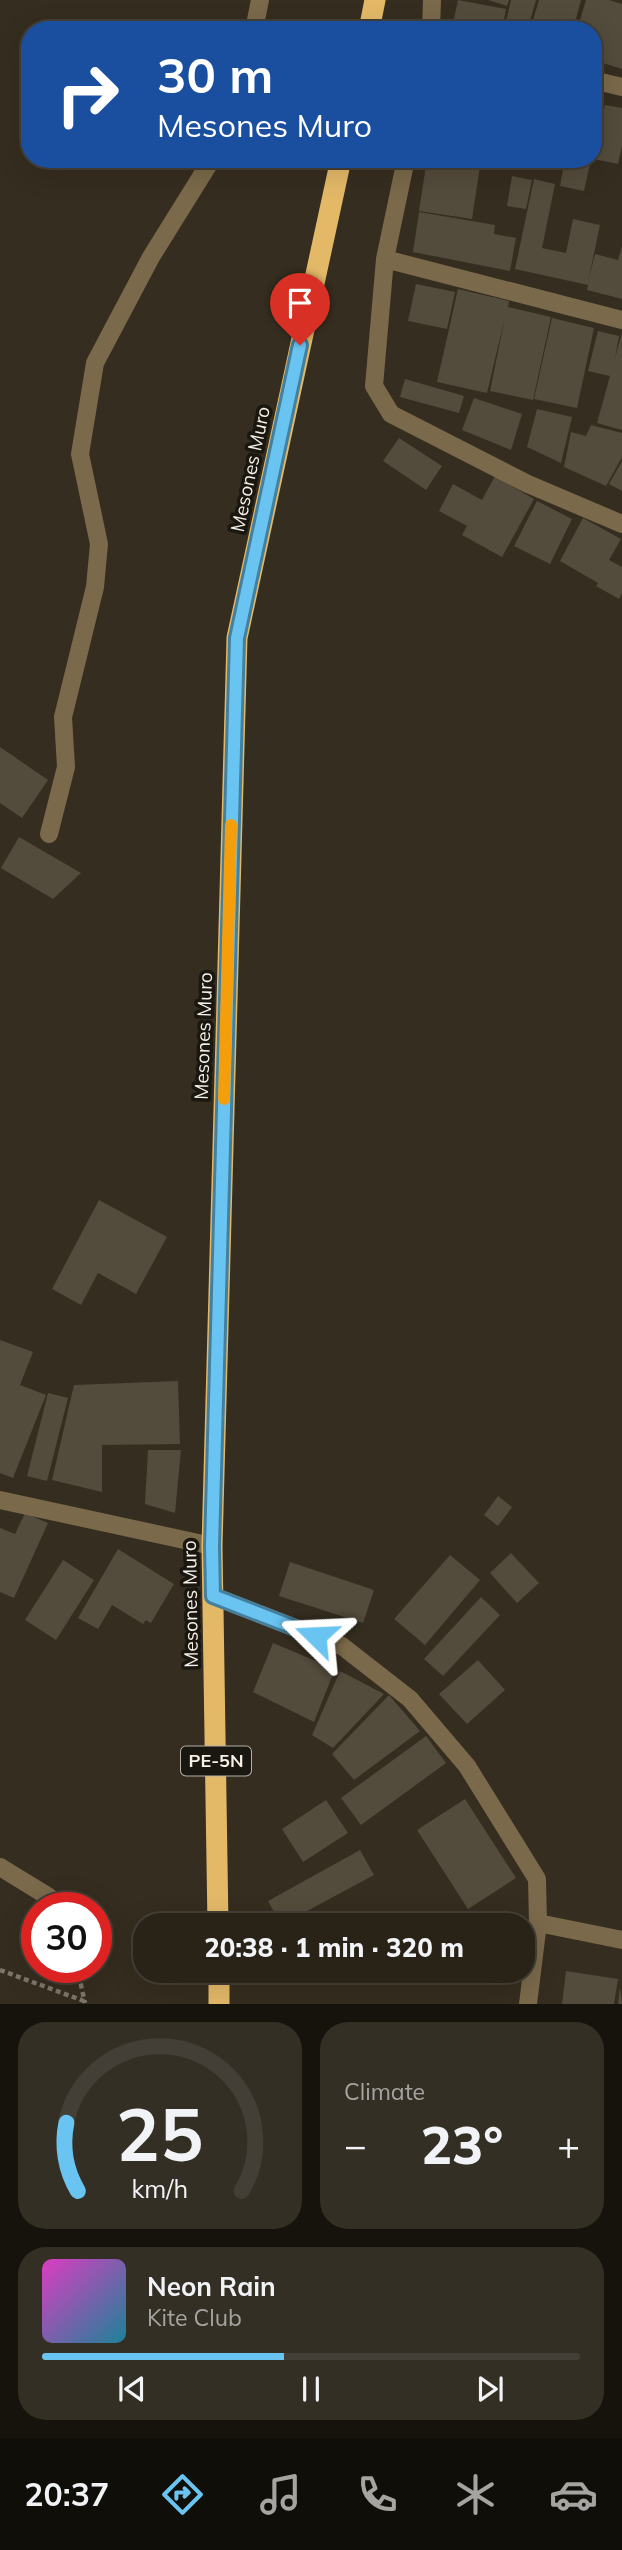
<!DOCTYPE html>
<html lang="en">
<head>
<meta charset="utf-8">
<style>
	body { margin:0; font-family:Mulish,sans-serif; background:#342f24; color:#f1f3f6; height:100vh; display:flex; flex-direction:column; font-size:26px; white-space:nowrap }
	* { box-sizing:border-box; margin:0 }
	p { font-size:23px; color:#a5a4a1 }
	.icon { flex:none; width:38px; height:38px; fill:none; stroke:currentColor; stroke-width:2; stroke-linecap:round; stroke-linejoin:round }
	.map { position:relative; height:2004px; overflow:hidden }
	.sheet { display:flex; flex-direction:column; gap:18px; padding:18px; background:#16130d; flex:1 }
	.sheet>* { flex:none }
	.guide { position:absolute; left:21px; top:21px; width:581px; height:147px; border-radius:28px; box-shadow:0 7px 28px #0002,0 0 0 2px #443f36; background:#1a4fa0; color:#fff; overflow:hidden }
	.speed { position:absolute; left:21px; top:1892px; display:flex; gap:14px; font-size:35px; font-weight:700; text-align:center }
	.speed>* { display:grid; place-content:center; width:91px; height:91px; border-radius:50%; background:#282217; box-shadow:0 7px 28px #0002,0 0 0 2px #443f36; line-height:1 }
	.speed .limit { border:10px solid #d22; background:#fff; color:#111 }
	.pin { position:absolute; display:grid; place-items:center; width:60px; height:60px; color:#fff; margin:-72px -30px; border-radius:50% 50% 50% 0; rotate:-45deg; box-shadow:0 0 7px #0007 }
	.pin .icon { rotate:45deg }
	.me { position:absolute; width:77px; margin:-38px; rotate:291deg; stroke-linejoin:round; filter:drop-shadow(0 0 5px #0008) }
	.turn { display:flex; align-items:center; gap:24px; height:147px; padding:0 21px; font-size:32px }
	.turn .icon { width:91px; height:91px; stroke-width:2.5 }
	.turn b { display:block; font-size:49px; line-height:60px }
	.big { font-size:52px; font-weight:800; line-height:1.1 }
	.sheet .widget { flex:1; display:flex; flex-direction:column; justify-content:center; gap:10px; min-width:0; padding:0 24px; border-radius:28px; background:#342f24 }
	.sheet .dial { align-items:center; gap:0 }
	.dial svg { height:182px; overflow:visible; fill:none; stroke:#443f36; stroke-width:7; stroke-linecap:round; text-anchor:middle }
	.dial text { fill:#f1f3f6; stroke:none }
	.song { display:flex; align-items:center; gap:21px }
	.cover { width:84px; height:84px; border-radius:10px; background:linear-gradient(135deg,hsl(310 70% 55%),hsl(190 70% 35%)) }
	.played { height:7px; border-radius:4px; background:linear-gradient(90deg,#69c4f1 45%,#443f36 45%) }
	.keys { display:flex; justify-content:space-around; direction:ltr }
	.heat { display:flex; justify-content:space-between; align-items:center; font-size:38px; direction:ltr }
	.sheet .tiles { flex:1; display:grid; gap:18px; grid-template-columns:1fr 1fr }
	.widget:last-child { grid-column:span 2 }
	.trip { position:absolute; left:133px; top:1913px; width:402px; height:70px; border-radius:28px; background:#282217; box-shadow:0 7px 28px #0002,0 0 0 2px #443f36; font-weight:800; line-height:70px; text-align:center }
	.menu { display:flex; height:112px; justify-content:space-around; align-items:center; background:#100e09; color:#a5a4a1 }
	.menu .icon { width:49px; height:49px }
	.menu .selected { color:#69c4f1 }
	.menu b { font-size:32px; color:#f1f3f6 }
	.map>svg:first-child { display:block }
</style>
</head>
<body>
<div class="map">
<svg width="622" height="2004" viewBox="0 0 622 2004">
	<rect width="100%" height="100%" fill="#352d1f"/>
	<!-- building -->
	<path fill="#534b3b" d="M458 0 506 9 502 30 452 28Z
		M488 0H509L507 6Z
		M511 0H536L528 28 506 22Z
		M539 0H581L573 30H530Z
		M586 0H609L622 4V69L593 60V30H577Z
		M593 98 603 100 594 143H593Z
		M605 105 622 108V146L618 164 593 159Z
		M427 159 480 166 472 219 419 211Z
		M463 159H500L499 168 463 162Z
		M565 159H591L584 191 560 186Z
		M512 176 532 180 526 209 507 206Z
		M534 179 555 184 542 248 566 253 573 219 600 225 588 282 595 254 618 260 622 246V299L587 290 588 285 515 269Z
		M419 212 495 225 494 234 516 238 510 271 413 252Z
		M416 284 455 292 447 329 408 321Z
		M458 289 509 301 508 307 551 317 533 400 490 391 505 317 487 393 437 382Z
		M552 318 594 328 577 408 534 399Z
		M598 331 619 336 615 358 622 333V430L597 423 610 376 588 371Z
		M405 379 464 396 459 413 400 397Z
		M474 398 522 414 511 450 462 430Z
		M537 409 572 417 561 463 527 447Z
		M591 425 622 433V457L606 486 564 467 571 432 586 436Z
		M399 438 442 466 426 490 383 461Z
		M622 461V491L609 484Z
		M495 476 534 499 502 557 462 535 467 526 439 511 453 484 482 500Z
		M537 501 572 519 550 564 514 546Z
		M583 518 621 539 609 560 622 567V593L619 599 596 586 598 583 560 561Z
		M0 747 48 780 22 818 0 803Z
		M19 837 81 873 53 899 1 868Z
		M99 1200 167 1237 136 1294 98 1273 81 1305 52 1289Z
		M0 1340 33 1352 20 1385 46 1395 13 1478 0 1473Z
		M178 1381 180 1444 102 1445V1492L52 1480 74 1385Z
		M48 1393 68 1398 47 1481 27 1476Z
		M148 1450H181L175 1513 145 1504Z
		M498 1496 512 1507 498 1526 484 1515Z
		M25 1513 48 1523 14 1598 0 1592V1528L15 1534Z
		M118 1549 174 1584 151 1623 146 1620 143 1624 112 1605 98 1629 78 1618Z
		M511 1553 539 1583 517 1603 490 1573Z
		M450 1555 480 1580 425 1645 394 1619Z
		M63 1560 94 1580 56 1640 25 1620Z
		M290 1562 374 1590 363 1623 279 1596Z
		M481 1597 500 1615 443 1676 424 1659Z
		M273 1643 335 1669 314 1722 253 1692Z
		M478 1660 505 1690 467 1724 439 1694Z
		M340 1671 384 1694 333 1748 312 1735Z
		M389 1695 420 1731 354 1780 332 1754Z
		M426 1736 446 1763 361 1825 341 1798Z
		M465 1799 516 1878 468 1909 417 1830Z
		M326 1800 348 1833 303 1862 282 1829Z
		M360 1850 374 1875 281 1925 268 1901Z
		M351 1970H418V1972L353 1983Z
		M566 1971 618 1979 614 2004H562Z
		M620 1987 622 2004H618Z"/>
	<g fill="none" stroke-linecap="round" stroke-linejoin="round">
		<!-- path -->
		<path stroke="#7d766a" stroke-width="4.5" stroke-dasharray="5 3.5" stroke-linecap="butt" d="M77 1967 85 2003
			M0 1970 84 2001"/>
		<!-- minor -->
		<path stroke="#7a694a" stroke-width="18" d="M254 30 260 0
			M431 30 432 0
			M593 80 622 87
			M406 159 385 259 374 386 391 414 528 484 622 524
			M385 259 622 320
			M49 834 66 767 63 717 95 587 99 544 80 454 95 363 151 257 212 159
			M0 1500 212 1546
			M213 1596 342 1646 410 1699 467 1766 537 1879 538 1923 528 2004
			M0 1867 49 1897
			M538 1923 622 1940"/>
		<!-- highway -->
		<path stroke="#e3b968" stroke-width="21" d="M369 30 375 0
			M218 1925 212 1546 237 638 341 159
			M219 1970V2004"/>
	</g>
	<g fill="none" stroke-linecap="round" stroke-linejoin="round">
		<!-- route casing -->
		<g stroke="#447f9d" stroke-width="18">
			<path id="route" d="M300 345 237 638 212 1546 213 1596 316 1636"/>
		</g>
		<!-- route -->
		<use href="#route" stroke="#69c4f1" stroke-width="12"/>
		<!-- slow -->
		<path stroke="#f59e0b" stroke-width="12" d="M224 1099 231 825"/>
	</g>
	<g text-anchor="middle" stroke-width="7" stroke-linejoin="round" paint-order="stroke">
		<!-- shield labels -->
		<rect fill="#1a1610" stroke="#b4afa6" stroke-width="2" x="181" y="1746.5" width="70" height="29" rx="5"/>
		<g font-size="18" font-weight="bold" fill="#f6f0e7">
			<text x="216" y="1767">PE-5N</text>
		</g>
		<!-- street labels -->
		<g font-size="19" fill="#f6f0e7" stroke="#1a1610">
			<text transform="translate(250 469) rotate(-78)" y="7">Mesones Muro</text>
			<text transform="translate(203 1036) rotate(-88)" y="7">Mesones Muro</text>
			<text transform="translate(190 1604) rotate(-91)" y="7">Mesones Muro</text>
		</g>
	</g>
</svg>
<div class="speed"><div class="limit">30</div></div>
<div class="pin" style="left:300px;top:345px;background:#d93025"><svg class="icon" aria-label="arrive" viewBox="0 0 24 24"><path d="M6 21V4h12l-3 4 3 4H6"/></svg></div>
<svg class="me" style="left:316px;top:1636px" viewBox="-20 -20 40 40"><path d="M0-17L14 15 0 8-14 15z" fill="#69c4f1" stroke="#fff" stroke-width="4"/></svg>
<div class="trip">20:38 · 1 min · 320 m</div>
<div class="guide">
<div class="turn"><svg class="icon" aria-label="right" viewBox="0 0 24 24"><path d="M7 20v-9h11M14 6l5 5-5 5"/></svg><div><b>30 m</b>Mesones Muro</div></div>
</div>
</div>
<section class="sheet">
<div class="tiles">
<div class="widget dial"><svg viewBox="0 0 100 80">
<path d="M14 69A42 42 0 1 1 86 69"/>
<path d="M14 69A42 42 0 0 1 9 39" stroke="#69c4f1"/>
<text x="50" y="56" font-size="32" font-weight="700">25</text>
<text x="50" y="72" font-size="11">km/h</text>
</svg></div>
<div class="widget"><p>Climate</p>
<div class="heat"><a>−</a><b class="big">23°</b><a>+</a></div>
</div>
<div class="widget">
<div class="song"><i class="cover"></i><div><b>Neon Rain</b><p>Kite Club</p></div></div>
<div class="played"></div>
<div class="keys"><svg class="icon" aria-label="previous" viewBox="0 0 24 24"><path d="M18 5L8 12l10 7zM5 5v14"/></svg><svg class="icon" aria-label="pause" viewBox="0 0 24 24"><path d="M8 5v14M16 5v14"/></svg><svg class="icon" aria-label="next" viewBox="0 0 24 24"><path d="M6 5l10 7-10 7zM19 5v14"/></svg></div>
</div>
</div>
</section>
<nav class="menu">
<b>20:37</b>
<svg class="icon selected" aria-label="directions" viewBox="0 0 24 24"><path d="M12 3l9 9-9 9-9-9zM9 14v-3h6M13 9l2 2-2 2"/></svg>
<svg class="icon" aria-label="music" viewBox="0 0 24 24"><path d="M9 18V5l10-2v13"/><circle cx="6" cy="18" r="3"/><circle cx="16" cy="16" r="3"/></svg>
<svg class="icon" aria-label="phone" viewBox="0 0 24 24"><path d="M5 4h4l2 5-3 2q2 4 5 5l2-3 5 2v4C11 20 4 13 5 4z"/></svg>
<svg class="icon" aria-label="climate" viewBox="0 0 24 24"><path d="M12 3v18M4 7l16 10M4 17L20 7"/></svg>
<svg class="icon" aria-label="car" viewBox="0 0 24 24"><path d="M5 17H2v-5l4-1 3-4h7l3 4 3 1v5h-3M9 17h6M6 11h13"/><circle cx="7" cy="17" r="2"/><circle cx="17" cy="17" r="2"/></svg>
</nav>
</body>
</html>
